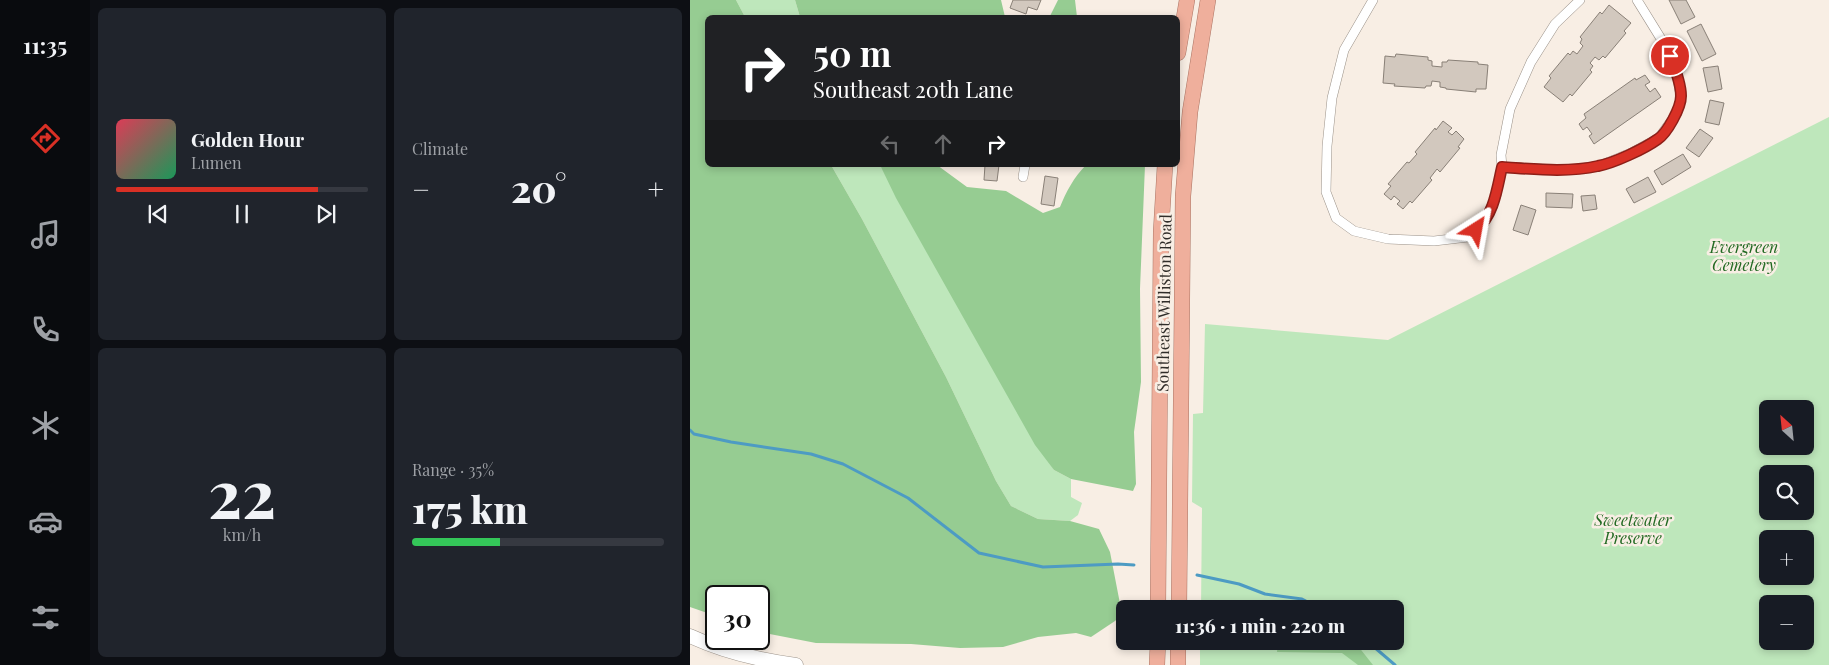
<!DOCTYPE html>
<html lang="en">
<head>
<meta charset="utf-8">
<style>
	body { margin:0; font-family:"Playfair Display",serif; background:#20242c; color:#f1f3f6; height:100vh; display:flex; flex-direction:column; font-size:19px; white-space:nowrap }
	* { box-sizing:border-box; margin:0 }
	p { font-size:16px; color:#9ea1a6 }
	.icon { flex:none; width:28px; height:28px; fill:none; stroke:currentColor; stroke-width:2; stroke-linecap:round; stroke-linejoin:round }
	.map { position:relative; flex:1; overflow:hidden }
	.sheet { display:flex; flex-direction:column; gap:8px; padding:8px; background:#0d0f14; width:600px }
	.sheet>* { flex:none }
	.hud { position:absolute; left:15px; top:15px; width:475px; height:152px; border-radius:8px; box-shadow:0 2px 8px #0003; background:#202124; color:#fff; overflow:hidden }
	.needle { width:32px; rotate:333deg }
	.fabs { position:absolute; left:1069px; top:400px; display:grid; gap:10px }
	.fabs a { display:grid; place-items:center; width:55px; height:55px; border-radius:8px; background:#171b24; box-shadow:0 2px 8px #0003; font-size:25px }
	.speed { position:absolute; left:15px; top:585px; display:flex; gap:10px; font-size:25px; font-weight:700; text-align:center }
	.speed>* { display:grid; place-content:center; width:65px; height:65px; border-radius:50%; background:#171b24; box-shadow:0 2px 8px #0003; line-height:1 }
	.speed .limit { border:2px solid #111; border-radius:8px; background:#fff; color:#111 }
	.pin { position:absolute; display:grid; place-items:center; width:42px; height:42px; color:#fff; margin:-21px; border:2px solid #fff; border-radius:50%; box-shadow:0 1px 5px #0007 }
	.me { position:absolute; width:55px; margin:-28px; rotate:34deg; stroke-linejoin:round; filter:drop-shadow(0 0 4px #0008) }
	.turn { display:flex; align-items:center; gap:18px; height:105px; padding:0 25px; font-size:22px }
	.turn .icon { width:65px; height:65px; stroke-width:2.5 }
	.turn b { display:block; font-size:35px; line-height:42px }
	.lanes { display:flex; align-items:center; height:48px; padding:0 25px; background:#0003; justify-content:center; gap:25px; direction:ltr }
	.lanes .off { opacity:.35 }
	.big { font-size:38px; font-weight:800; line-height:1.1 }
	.sheet .tile { flex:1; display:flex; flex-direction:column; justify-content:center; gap:8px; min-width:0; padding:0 18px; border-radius:8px; background:#20242c }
	.sheet .dial { align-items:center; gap:0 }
	.dial b { font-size:65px; line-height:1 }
	.song { display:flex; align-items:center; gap:15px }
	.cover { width:60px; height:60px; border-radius:8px; background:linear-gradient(135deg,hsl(350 70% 55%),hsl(150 70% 35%)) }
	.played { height:5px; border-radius:2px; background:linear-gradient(90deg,#d93025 80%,#363941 80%) }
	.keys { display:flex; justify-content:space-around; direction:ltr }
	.heat { display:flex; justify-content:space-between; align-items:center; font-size:28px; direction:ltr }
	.charge { height:8px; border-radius:4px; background:linear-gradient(90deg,#34c759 35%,#363941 0) }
	.sheet .tiles { flex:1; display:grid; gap:8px; grid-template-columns:repeat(2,1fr) }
	.trip { position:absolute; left:426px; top:600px; width:288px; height:50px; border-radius:8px; background:#171b24; box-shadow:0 2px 8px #0003; font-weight:800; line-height:50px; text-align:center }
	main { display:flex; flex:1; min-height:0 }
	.tabs { display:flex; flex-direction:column; width:90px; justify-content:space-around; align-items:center; background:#090b0e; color:#9ea1a6 }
	.tabs .icon { width:35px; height:35px }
	.tabs .selected { color:#d93025 }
	.tabs b { font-size:22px; color:#f1f3f6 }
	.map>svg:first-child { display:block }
</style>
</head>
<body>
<main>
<nav class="tabs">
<b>11:35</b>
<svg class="icon selected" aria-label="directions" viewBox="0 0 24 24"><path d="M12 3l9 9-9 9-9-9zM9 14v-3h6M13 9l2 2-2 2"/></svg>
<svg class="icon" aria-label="music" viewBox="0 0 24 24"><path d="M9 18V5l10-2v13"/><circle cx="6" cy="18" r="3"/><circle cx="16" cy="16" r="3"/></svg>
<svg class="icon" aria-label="phone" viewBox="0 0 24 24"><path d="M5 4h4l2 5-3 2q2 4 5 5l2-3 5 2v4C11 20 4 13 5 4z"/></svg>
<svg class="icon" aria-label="climate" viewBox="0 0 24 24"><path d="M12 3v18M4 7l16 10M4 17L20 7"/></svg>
<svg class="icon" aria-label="car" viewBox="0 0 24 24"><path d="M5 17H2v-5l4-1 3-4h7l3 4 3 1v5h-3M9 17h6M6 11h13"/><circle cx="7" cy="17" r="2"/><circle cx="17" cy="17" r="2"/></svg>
<svg class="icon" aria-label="filters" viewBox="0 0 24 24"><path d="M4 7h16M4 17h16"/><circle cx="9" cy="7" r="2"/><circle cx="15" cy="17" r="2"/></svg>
</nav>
<section class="sheet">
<div class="tiles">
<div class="tile">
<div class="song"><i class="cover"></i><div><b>Golden Hour</b><p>Lumen</p></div></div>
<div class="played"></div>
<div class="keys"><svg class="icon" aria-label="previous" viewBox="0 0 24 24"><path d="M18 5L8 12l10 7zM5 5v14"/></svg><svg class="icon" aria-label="pause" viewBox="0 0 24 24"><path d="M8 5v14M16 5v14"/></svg><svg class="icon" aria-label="next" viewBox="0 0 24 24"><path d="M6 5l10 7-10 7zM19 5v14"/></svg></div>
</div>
<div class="tile"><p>Climate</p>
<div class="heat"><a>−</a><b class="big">20°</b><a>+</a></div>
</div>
<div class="tile dial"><b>22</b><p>km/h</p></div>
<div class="tile"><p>Range · 35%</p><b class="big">175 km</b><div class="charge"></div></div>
</div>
</section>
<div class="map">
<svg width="1139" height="665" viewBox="0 0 1139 665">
	<rect width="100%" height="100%" fill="#f8eee4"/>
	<!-- green -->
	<path fill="#bee7bb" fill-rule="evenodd" d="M46 0H105L110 17H55Z
		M1139 117V665H510V641H705V609H511L512 508 502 502 503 414 513 413 515 324 698 340ZM1078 409H1115V446H1078ZM1078 474H1115V511H1078ZM1078 539H1115V576H1078ZM1078 604H1115V641H1078Z
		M141 165H190L364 470 381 479V497L392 503 388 515 380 521 348 519 321 506 306 481 256 377 172 219Z"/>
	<!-- forest -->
	<path fill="#96cc92" d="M0 0H46L55 17 18 18V165H141L172 219 256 377 306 481 321 506 348 519 380 521 409 529 420 552 432 614 425 621 401 637 386 633 348 637 313 647 270 648 221 644 126 643 69 632V596H26V616L0 607Z
		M105 0H311L315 17H110Z
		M368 0H385L387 17H356L360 16Z
		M190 165H247L277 187 316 191 353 213 370 207C376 192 384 177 396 165H455L450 289 451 382 444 432 446 484 443 491 381 479 364 470 345 445 206 198Z
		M588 641H664L683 665H668L652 653 587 652Z"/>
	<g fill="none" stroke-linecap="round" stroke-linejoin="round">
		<!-- stream -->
		<path stroke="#4d9bc3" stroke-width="3" d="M0 430 4 434 41 442 121 454 153 464 218 498 289 553 353 567 428 564 444 565
			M507 575 549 584 575 594 612 599 631 609
			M677 641 705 665"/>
	</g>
	<!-- building -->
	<path fill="#d2c8be" stroke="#898077" d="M323 0H351L347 10 338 7 336 14 320 8Z
		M979 0H996L1005 17 991 24Z
		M919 5 941 23 934 31 936 33 915 58 913 56 909 60 905 57 900 63 903 66 900 70 902 72 882 96 880 94 873 102 854 87 861 78 859 76 878 53 880 55 883 51 887 54 893 46 890 43 892 39 890 37 910 12 912 14Z
		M1011 24 1026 54 1012 61 997 31Z
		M706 54 738 57V60L742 61V66L752 67V62H757L758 60 788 62V64L798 65 796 89H786V92L756 89V88L750 87V82L742 81 741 86H736L735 88 704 86 705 84 693 83 695 56 705 57Z
		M1028 66 1032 89 1018 92 1013 68Z
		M955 75 960 82 955 85 960 92 965 88 971 97 904 144 899 136 902 134 897 127 893 130 889 124 896 118 894 114 945 78 946 80Z
		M1020 100 1034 103 1029 125 1015 122Z
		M753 121 762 128 758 132 762 135 766 131 774 139 768 147 770 148 750 172 747 169 740 178 742 180 722 203 720 201 713 209 707 204 710 201 704 196 701 200 694 194 701 186 698 184 717 162 719 163 727 154 725 152 745 128 746 130Z
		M1010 129 1023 138 1009 157 996 148Z
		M993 154 1001 167 972 185 964 171Z
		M295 165H309L307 181 294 180Z
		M355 176 368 178 364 206 351 204Z
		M958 177 966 192 944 203 936 189Z
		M856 193 883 194 882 208 856 207Z
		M905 195 907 209 893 211 891 196Z
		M831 205 846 210 838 235 823 230Z"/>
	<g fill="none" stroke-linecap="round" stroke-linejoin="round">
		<!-- minor casing -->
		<g stroke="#9b9289" stroke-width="10">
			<path id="minor" d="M683 0 654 50 642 98 637 146 636 192 646 218 664 231 698 239 744 241 778 237 794 223 806 196 812 167 811 155 820 109 841 62 865 24 890 0
				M812 167 878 170 909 166 943 152 969 138 987 113 991 97 986 70 973 42 947 0
				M333 177 335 165"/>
		</g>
		<!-- secondary casing -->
		<g stroke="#9b9289" stroke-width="15">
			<path id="secondary" d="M0 636C34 652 69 660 106 665"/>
		</g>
		<!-- trunk casing -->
		<g stroke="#aa7464" stroke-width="16">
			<path id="trunk" d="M488 53 497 0
				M468 609 471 232 475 165
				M489 609 493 196 500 112 518 0
				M467 665 468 641
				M488 665V641"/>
		</g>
		<!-- minor -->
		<use href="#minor" stroke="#fff" stroke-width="9"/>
		<!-- secondary -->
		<use href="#secondary" stroke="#fff" stroke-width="14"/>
		<!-- trunk -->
		<use href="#trunk" stroke="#efaf9c" stroke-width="15"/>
	</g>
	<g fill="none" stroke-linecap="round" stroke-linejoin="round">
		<!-- route casing -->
		<g stroke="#8d1f18" stroke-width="12">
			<path id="route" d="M786 230C804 215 807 189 812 167 843 169 877 173 908 166 924 163 954 149 968 139 977 133 991 108 991 96 991 83 985 68 980 56"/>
		</g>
		<!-- route -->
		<use href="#route" stroke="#d93025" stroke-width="9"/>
	</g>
	<g text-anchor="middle" stroke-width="5" stroke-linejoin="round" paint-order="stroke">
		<!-- park labels -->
		<g font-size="16" font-style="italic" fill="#216921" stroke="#f8eee4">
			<text x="1054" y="253">Evergreen<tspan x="1054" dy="18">Cemetery</tspan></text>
			<text x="943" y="526">Sweetwater<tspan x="943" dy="18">Preserve</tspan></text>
		</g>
		<!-- street labels -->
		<g font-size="16" fill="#302d29" stroke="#f8eee4">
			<text transform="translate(474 303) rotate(-89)" y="6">Southeast Williston Road</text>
		</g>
	</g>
</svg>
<div class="fabs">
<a><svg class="needle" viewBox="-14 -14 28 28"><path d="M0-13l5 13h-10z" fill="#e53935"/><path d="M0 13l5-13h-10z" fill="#9ea1a6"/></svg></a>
<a><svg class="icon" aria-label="search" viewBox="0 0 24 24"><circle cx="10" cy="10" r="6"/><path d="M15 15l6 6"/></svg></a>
<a>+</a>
<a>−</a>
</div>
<div class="speed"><div class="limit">30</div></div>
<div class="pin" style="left:980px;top:56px;background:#d93025"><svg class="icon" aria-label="arrive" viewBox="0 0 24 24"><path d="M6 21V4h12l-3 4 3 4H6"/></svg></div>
<svg class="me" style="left:786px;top:230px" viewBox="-20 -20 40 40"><path d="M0-17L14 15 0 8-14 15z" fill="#d93025" stroke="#fff" stroke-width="4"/></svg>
<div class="trip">11:36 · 1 min · 220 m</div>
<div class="hud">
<div class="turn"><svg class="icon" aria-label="right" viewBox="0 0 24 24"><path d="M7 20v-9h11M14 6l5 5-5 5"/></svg><div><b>50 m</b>Southeast 20th Lane</div></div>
<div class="lanes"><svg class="icon off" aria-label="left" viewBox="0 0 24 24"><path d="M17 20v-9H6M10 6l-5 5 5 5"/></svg><svg class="icon off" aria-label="ahead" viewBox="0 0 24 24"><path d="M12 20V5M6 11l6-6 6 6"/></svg><svg class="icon" aria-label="right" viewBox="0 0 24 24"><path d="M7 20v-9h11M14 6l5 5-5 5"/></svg></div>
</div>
</div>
</main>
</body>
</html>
